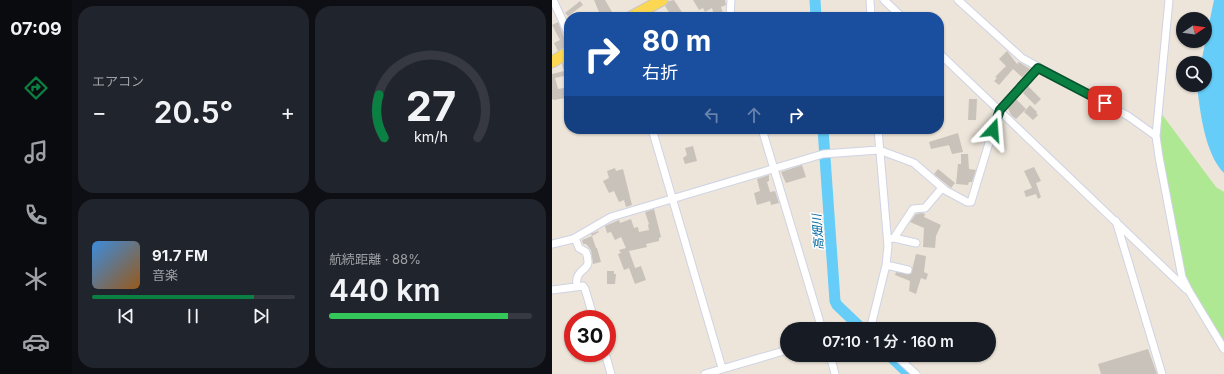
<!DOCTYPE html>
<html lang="ja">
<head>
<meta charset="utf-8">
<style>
	body { margin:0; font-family:Inter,"Noto Sans JP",sans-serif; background:#20242c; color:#f1f3f6; height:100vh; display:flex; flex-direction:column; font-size:15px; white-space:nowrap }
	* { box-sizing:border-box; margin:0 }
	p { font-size:13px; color:#9ea1a6 }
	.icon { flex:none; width:22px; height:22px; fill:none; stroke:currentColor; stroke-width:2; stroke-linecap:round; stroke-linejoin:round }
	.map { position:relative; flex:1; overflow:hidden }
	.drawer { display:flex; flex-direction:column; gap:6px; padding:6px; background:#0d0f14; width:480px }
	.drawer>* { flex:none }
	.banner { position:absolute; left:12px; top:12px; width:380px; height:122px; border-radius:16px; box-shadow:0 1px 3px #0004; background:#1a4fa0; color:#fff; overflow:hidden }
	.needle { width:26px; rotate:77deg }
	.buttons { position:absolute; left:624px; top:12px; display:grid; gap:8px }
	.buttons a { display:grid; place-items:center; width:36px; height:36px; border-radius:50%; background:#171b24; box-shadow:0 1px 3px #0004; font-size:20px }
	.speed { position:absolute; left:12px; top:310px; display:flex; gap:8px; font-size:20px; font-weight:700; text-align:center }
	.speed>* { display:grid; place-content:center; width:52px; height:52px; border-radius:50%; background:#171b24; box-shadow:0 1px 3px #0004; line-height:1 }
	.speed .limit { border:6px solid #d22; background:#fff; color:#111 }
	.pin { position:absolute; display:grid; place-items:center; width:34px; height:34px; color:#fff; margin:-17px; border-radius:8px; box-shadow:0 2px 6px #0006 }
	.me { position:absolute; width:44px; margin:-22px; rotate:19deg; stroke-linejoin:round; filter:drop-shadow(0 0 3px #0008) }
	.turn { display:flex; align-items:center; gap:14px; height:84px; padding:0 12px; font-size:18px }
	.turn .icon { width:52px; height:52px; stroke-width:2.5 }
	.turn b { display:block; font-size:28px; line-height:34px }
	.lanes { display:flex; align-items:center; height:38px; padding:0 12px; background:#0003; justify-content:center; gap:20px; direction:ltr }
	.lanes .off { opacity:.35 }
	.big { font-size:30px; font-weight:600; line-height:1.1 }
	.drawer .tile { flex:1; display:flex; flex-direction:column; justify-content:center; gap:6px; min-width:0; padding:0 14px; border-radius:16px; background:#20242c }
	.drawer .dial { align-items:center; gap:0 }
	.dial svg { height:104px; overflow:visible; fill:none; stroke:#363941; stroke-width:7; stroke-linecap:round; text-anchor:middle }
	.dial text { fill:#f1f3f6; stroke:none }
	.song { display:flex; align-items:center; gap:12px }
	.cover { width:48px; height:48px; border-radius:6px; background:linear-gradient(135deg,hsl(210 70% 55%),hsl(30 70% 35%)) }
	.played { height:4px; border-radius:2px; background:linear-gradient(90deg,#0b8043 80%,#363941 80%) }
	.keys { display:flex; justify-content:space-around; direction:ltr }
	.heat { display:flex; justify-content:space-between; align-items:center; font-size:22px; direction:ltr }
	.charge { height:6px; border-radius:3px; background:linear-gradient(90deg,#34c759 88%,#363941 0) }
	.drawer .tiles { flex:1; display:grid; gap:6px; grid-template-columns:repeat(2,1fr) }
	.trip { position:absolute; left:228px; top:322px; width:216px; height:40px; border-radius:20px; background:#171b24; box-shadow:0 1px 3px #0004; font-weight:600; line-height:40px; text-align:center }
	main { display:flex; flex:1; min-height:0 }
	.tab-bar { display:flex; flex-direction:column; width:72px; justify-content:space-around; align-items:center; background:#090b0e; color:#9ea1a6 }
	.tab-bar .icon { width:28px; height:28px }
	.tab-bar .current { color:#0b8043 }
	.tab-bar b { font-size:18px; color:#f1f3f6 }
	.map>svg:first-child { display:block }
</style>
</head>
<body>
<main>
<nav class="tab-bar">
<b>07:09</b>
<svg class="icon current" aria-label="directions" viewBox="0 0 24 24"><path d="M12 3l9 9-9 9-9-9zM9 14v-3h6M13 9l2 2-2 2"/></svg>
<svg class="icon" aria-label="music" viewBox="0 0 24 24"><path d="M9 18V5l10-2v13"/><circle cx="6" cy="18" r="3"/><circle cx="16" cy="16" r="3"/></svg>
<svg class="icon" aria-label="phone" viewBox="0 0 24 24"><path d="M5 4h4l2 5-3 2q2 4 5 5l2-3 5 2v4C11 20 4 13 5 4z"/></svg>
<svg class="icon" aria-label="climate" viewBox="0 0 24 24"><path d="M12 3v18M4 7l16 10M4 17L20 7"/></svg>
<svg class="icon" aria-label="car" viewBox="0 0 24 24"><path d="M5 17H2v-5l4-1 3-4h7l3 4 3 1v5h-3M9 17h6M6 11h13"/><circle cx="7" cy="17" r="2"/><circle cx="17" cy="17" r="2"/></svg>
</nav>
<section class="drawer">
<div class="tiles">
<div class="tile"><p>エアコン</p>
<div class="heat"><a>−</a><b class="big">20.5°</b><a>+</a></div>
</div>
<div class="tile dial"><svg viewBox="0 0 100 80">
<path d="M14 69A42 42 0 1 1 86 69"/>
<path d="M14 69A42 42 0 0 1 10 36" stroke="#0b8043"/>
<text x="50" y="56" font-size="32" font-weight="700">27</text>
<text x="50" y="72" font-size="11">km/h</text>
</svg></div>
<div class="tile">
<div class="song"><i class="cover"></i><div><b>91.7 FM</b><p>音楽</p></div></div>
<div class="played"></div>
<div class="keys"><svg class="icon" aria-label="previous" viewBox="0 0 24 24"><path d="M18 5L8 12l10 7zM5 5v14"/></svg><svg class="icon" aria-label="pause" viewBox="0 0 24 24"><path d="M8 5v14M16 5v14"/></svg><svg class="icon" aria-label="next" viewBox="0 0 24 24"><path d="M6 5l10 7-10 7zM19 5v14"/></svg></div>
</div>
<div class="tile"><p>航続距離 · 88%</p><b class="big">440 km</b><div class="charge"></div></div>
</div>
</section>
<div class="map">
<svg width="672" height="374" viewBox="0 0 672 374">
	<rect width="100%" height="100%" fill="#ede5da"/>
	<!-- green -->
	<path fill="#aee892" d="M606 109 664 187 672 192V354L627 280 604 155Z"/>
	<!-- water -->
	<path fill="#65cdf7" d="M662 0H672V173C653 154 648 112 645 85H653V63H649Z"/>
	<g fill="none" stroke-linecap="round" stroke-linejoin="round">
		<!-- river -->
		<path stroke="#65cdf7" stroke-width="11" d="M263 0 264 17
			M271 129 283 301 285 305 306 325
			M337 355 357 374"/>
	</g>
	<!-- building -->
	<path fill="#c8c2ba" d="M42 0H53L63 17H49Z
		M122 0 133 17H120L113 6 117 1Z
		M141 0H173L174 5 169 7 171 13 162 15 160 8 153 12 151 8 147 10Z
		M28 1 31 5 16 16 13 13Z
		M6 22 12 37 17 41V45L6 51 2 43 8 40 0 25Z
		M455 51 465 64 467 62 478 69 470 77 461 69 447 85 442 81 445 78 443 77 454 66 447 59Z
		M16 60 17 75 3 78 6 89 17 87V92L14 93V98L2 100 0 99V74L12 71 10 64Z
		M476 86 489 99 483 105 471 93Z
		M417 99H425L424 120H416Z
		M464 99 474 109 464 119 459 115 456 108Z
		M478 105 485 112 484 113 486 115 481 120 472 112Z
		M406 133 411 152 400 154 397 145 379 149 377 142Z
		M141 146 145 161 133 164 131 158 135 155 133 148Z
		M409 154H416L417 169 424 170 420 182H417L416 185 404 184 406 164H409Z
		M250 165 254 177 234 183 229 172Z
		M482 167 489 181 484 183 489 197 486 199 484 194 474 197 472 191 480 188 472 171Z
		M63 168 64 171 71 169 80 205 74 207 72 200 67 202 62 191 57 193 51 181 57 178 55 171Z
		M386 169 403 183 399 188 382 174Z
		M217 175V181L215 182 218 192 223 191 227 203 219 205 218 201 205 205 202 193 208 191 205 179Z
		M102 209 109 237 107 238V241L94 244 95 247 77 251 83 268 89 266 94 280 83 284 77 268 72 270 66 254 69 253 67 250 74 248 69 237 63 240 59 232 55 233 53 226 67 220 68 223 79 219 82 228 86 227 87 232 97 230 96 225 97 224 93 212Z
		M370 213 373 214 372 217 389 225 384 236 383 248 371 247 372 228 358 222 364 214Z
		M46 231 47 232 40 236 44 248H45L49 262 41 264 39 250 34 244H31L30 240 40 236 39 234Z
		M364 254 374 256 372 272 376 274 374 280 369 278 364 294 357 291 358 281 343 275 344 272 359 274Z
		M55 271H62V274H64L63 284H55Z
		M596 349 605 374H549L546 364Z"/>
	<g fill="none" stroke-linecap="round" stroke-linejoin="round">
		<!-- street casing -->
		<g stroke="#cfd3e4" stroke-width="9">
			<path id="street" d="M1 0 17 35
				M318 0 319 17
				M332 0 350 17
				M406 0 470 58 576 116 604 136
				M617 0 604 136 607 157 630 277 637 291 672 349
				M178 17 179 0
				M387 53 634 289
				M100 129 170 368
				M210 129 270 329
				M564 221 610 374
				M23 238 27 248 34 252C35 255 36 259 36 262 37 270 22 270 25 286
				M342 238 364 243
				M336 239 342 238 361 209 373 208 390 188
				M0 244 21 239 59 217 271 154 327 150 362 163 393 190 415 202H419L447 110 486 68
				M334 265 356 270
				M0 290 31 286 33 289 42 319
				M319 326 334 265 336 246 326 129
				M308 329 319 326V329
				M53 353 59 374
				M278 355 283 374
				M343 355 364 374
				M153 374 235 350"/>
		</g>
		<!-- primary casing -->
		<g stroke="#c8c8c8" stroke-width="13">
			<path id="primary" d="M79 17 110 0
				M0 62 17 52"/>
		</g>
		<!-- street -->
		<use href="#street" stroke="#fff" stroke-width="7"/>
		<!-- primary -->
		<use href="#primary" stroke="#fbd752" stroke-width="11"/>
	</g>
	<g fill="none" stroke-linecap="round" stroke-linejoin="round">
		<!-- route casing -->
		<g stroke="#07532c" stroke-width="10">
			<path id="route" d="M441 130 448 110 486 68 553 103"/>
		</g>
		<!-- route -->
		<use href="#route" stroke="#0b8043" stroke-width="7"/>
	</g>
	<g text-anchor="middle" stroke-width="3" stroke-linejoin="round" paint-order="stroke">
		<!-- water labels -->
		<g font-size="12" font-style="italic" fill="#0469a4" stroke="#fff">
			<text transform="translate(266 232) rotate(-94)" y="4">高畑川</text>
		</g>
	</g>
</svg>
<div class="buttons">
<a><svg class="needle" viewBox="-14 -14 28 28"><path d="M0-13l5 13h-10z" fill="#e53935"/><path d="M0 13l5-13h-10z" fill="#9ea1a6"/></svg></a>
<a><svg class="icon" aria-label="search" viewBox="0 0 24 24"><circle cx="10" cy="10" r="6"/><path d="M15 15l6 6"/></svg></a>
</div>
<div class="speed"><div class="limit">30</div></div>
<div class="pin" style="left:553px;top:103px;background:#d93025"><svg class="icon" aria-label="arrive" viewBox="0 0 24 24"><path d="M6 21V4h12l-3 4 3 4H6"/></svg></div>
<svg class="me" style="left:441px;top:130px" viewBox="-20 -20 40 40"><path d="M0-17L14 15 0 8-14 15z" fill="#0b8043" stroke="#fff" stroke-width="4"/></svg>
<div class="trip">07:10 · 1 分 · 160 m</div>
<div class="banner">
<div class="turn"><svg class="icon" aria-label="right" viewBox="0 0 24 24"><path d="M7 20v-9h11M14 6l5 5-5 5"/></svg><div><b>80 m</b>右折</div></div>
<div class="lanes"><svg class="icon off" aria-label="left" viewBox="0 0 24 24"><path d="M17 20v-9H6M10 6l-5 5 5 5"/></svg><svg class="icon off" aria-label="ahead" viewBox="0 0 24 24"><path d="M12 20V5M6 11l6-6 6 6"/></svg><svg class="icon" aria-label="right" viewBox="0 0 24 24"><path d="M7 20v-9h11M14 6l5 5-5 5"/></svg></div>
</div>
</div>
</main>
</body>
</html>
